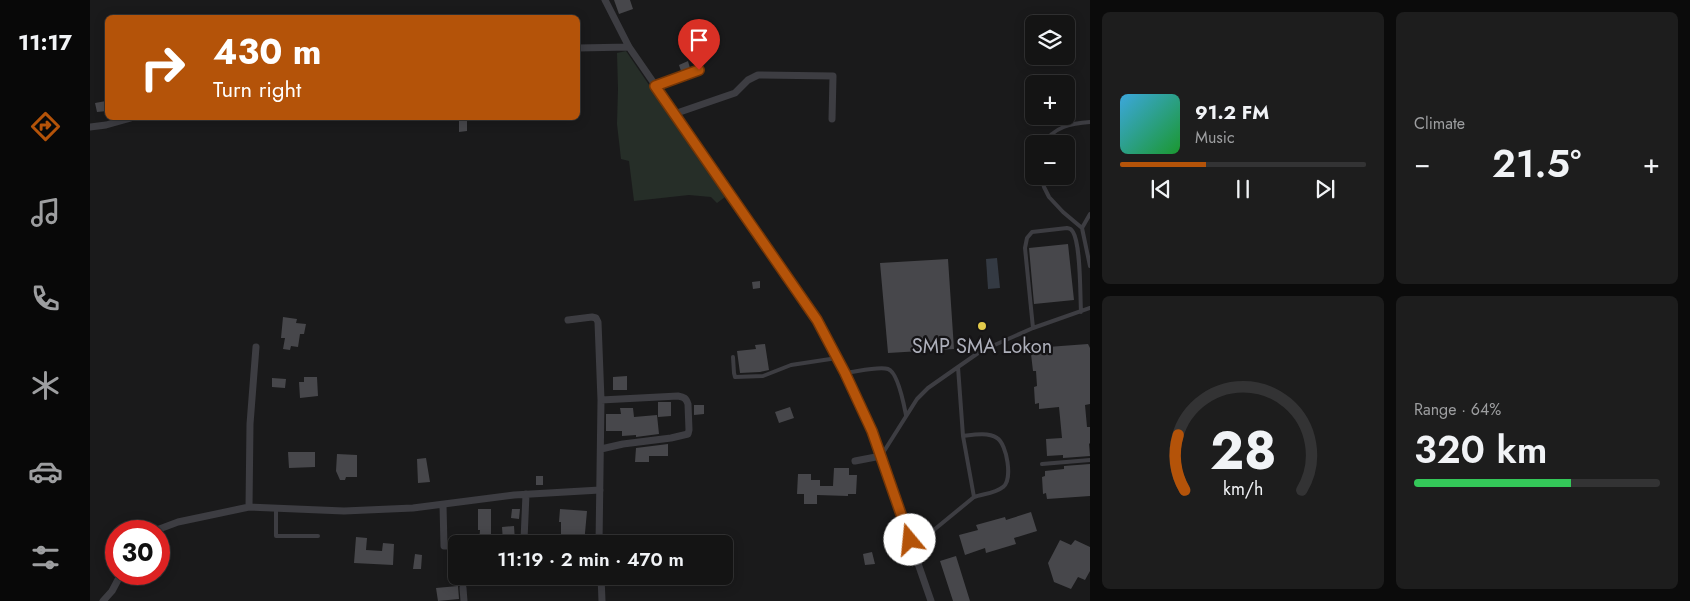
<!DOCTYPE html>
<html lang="en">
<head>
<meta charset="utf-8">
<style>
	body { margin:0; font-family:Jost,sans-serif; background:#1d1d1d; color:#f1f3f6; height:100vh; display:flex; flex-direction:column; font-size:19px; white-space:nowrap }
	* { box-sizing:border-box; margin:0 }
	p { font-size:16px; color:#9d9ea0 }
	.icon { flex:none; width:28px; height:28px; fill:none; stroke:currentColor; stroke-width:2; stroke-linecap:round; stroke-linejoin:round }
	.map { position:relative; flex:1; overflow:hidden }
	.panel { display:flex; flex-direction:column; gap:12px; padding:12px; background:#0b0b0b; width:600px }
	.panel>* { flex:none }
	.top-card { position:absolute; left:15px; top:15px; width:475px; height:105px; border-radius:8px; box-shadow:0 2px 12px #0003,0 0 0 1px #333334; background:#b45309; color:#fff; overflow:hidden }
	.controls { position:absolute; left:935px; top:15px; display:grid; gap:10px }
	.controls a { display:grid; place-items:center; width:50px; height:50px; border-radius:8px; background:#141414; box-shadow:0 2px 12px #0003,0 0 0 1px #333334; font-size:25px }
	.speed { position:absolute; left:15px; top:520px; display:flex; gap:10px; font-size:25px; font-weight:700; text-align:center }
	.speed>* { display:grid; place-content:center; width:65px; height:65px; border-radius:50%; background:#141414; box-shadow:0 2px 12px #0003,0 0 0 1px #333334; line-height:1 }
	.speed .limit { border:8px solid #d22; background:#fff; color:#111 }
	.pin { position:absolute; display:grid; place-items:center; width:42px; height:42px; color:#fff; margin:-51px -21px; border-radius:50% 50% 50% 0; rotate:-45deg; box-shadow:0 0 5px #0007 }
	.pin .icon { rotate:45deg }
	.me { position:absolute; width:55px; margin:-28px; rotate:343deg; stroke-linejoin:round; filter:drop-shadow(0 0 4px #0008) }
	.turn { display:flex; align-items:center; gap:18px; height:105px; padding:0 25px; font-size:22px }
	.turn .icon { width:65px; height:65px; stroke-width:2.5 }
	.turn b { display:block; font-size:35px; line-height:42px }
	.big { font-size:38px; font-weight:600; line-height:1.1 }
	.panel .tile { flex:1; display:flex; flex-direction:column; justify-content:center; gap:8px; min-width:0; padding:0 18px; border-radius:8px; background:#1d1d1d }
	.panel .dial { align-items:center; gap:0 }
	.dial svg { height:130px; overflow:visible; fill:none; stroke:#333334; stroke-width:7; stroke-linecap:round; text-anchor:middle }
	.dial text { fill:#f1f3f6; stroke:none }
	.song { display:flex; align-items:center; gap:15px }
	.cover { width:60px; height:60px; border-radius:8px; background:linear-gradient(135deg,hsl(200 70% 55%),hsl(130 70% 35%)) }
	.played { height:5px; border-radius:2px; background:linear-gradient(90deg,#b45309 35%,#333334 35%) }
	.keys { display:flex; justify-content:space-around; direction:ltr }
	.heat { display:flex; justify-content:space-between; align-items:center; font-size:28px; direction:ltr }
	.charge { height:8px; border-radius:4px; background:linear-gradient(90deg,#34c759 64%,#333334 0) }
	.panel .tiles { flex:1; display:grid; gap:12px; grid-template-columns:repeat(2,1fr) }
	.trip { position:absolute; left:358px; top:535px; width:285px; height:50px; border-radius:8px; background:#141414; box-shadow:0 2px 12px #0003,0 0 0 1px #333334; font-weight:600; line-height:50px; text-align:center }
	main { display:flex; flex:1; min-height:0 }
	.dock { display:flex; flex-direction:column; width:90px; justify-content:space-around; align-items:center; background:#080808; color:#9d9ea0 }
	.dock .icon { width:35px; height:35px }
	.dock .on { color:#b45309 }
	.dock b { font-size:22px; color:#f1f3f6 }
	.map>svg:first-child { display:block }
</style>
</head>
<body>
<main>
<nav class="dock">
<b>11:17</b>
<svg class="icon on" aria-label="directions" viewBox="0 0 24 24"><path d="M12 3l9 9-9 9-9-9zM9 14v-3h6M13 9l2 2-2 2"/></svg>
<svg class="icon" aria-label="music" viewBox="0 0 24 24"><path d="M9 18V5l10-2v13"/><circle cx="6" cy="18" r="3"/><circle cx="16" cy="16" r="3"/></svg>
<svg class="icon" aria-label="phone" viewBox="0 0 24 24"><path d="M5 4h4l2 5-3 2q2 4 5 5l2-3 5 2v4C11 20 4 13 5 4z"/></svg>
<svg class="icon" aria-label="climate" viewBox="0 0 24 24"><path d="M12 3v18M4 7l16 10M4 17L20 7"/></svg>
<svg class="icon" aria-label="car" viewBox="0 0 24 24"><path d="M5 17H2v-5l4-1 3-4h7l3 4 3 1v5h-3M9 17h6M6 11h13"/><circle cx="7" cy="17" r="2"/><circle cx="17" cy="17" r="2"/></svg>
<svg class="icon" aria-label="filters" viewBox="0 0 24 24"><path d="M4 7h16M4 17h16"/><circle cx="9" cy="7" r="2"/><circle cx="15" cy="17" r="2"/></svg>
</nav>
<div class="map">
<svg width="1000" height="601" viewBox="0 0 1000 601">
	<rect width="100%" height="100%" fill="#1a1a1b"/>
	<!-- green -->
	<path fill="#262e28" d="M536 51 635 197 627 203 621 197 599 195 544 201 539 161 531 159 527 124 528 89 527 53Z"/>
	<!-- water -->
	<path fill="#343a43" d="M907 258 910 288 898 289 896 259Z"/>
	<!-- building -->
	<path fill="#47474b" d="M524 0H540L543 9 529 14Z
		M598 61 600 68 591 71 589 65Z
		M16 101 17 111 7 112 5 103Z
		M369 118H377V131L369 132Z
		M978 244 984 300 944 304 939 248Z
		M858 259 864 349 798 353 790 263Z
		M670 281V288L663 289 662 282Z
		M193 317 207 319 206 323 216 324 214 334H210L208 347 201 346 200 350 193 349 195 338H191Z
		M675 344 679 370 670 372 650 373 647 351 666 349 665 345Z
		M998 344 1000 348V404L995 405 997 427H1000V443L999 444 1000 456 973 458V455L957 456 956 439 972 438 969 407 949 409V403L945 404 944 387 947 386 946 371H943L941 354H945L944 348Z
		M537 376V390H523V377Z
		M214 377H227L228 396 210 398 209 382H214Z
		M182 378 196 379 195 388 182 387Z
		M568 402H581V416L568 417Z
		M604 405H614V414L604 415Z
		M700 407 704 418 689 423 685 412Z
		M530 408H543L544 417 567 415 569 434 546 437V435L532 436V431H516V414H531Z
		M578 444V456H559V462H545L546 448Z
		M198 452H225V467L199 468Z
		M247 454 267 455V477H256L255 480H250L246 471Z
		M336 458 340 482 328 483 327 459Z
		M1000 464V496L957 499 956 493 953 494 952 477 955 476V471L974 469V466Z
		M744 468H759V475H767L766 494H758V496L727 495V504H714V494H707L708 474H721V480H730V486H743Z
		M446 476H453V485H446Z
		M388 509H401V544L389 543 390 530H388Z
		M422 509H430L429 519 421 518Z
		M470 509 497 511 494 544H479L480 536 471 535V522H469Z
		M941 512 947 531 924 538 926 544 896 553 895 548 875 555 869 535 888 530 886 525 915 517 916 520Z
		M424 526 425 541 413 542 412 527Z
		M266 537 277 538 276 550 292 551 293 543 304 544 303 565 264 563Z
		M970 540 981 545 985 540 1000 547V571L995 580 988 577 981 589 964 582 958 563Z
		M782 552 785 564 775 565 773 554Z
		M325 554 332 555 331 569H323Z
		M866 556 880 601H863L850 561Z
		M361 576H377L378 583 362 585Z
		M433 577 447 578 446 585 432 583Z
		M368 586 369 599 348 601 346 588Z"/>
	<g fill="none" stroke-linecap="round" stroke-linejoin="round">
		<!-- lane -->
		<path stroke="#3d3d42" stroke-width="4" d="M954 144C963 127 982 123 1000 122
			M951 176 954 187 959 197 973 212 992 228 1000 266
			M992 228 1000 214
			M943 328 935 248 937 238 942 232 977 228C981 229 981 229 983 232 991 245 990 295 991 312
			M643 357 644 373 645 377 673 376 701 365 747 358
			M755 373C766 372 788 366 798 369 808 372 814 405 816 415
			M873 436C882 435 898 432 907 438 917 444 923 480 913 487 906 493 893 494 884 497
			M791 456 827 399 838 388 868 367
			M952 464 1000 460
			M186 508V536H228
			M825 555 845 529 884 497 873 436 868 367 891 351 943 328 1000 308"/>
		<!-- street -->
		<path stroke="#3d3d42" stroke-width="7" d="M515 0 539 47 727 320 755 373 782 431 841 601
			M488 48 539 47
			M565 86 609 70
			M584 114 645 93 658 80 668 75 743 76 742 119
			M0 127 16 125 41 118
			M478 320 502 317 506 318 508 322 511 400
			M166 347 160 424 159 507 254 511 323 508 424 495 510 490
			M765 461 791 456
			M353 505 354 546H366
			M64 531 88 522 159 507
			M434 540 436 494
			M509 544 511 400 588 396C594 397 596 398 598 404L599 430 598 434 581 438 533 444 511 449
			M511 576 512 601
			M373 588 374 601
			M13 601 22 591 31 574"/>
	</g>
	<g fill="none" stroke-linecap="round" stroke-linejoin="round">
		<!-- route casing -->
		<g stroke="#753606" stroke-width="12">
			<path id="route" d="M609 70 565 86 727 320 755 373 782 431 820 540"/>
		</g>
		<!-- route -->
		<use href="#route" stroke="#b45309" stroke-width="9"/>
	</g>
	<!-- markers -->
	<circle fill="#e2ca4b" stroke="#151416" stroke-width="2" cx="892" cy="326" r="5"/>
	<g text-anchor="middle" stroke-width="4.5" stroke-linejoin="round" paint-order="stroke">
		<!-- poi labels -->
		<g font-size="20" fill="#adafba" stroke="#151416">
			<text x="892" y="353">SMP SMA Lokon</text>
		</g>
	</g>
</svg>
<div class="controls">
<a><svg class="icon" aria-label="layers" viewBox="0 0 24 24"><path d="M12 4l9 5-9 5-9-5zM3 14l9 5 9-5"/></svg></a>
<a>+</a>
<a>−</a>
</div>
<div class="speed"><div class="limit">30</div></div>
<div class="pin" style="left:609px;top:70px;background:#d93025"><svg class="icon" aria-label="arrive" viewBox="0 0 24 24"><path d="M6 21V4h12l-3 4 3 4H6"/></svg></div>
<svg class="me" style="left:820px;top:540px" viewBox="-20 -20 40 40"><circle r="19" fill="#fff"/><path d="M0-13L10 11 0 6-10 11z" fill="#b45309"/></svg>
<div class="trip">11:19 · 2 min · 470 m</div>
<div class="top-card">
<div class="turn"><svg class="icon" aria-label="right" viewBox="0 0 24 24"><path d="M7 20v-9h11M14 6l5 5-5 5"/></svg><div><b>430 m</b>Turn right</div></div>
</div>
</div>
<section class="panel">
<div class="tiles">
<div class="tile">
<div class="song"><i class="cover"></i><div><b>91.2 FM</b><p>Music</p></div></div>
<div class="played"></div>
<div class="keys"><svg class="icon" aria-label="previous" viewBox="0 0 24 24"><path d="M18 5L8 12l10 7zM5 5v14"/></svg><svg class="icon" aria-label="pause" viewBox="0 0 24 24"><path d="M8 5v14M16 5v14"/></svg><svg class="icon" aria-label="next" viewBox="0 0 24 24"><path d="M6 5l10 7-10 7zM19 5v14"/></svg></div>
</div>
<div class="tile"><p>Climate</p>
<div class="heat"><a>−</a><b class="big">21.5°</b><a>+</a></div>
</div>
<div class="tile dial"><svg viewBox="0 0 100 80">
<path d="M14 69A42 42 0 1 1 86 69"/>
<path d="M14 69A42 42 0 0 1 10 35" stroke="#b45309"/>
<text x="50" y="56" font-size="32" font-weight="700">28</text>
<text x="50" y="72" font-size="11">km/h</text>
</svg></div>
<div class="tile"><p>Range · 64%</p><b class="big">320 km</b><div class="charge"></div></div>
</div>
</section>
</main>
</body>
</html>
